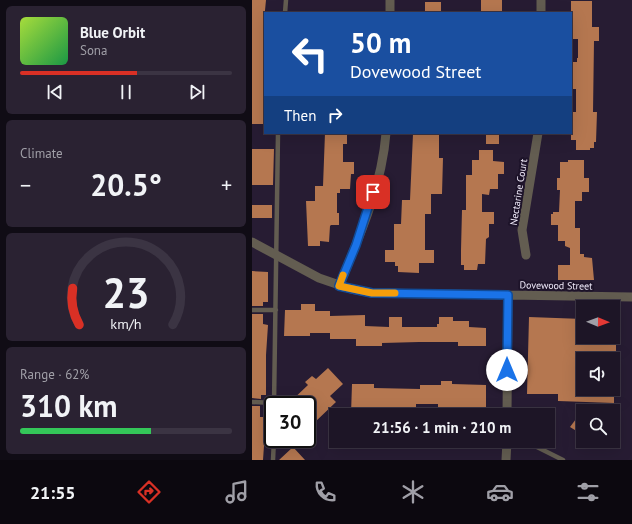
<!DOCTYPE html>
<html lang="en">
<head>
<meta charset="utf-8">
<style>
	body { margin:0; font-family:"PT Sans",sans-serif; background:#2a2232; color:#f1f3f6; height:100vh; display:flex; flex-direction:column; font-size:15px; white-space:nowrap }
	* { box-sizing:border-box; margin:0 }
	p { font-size:13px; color:#a09fa7 }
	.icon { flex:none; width:22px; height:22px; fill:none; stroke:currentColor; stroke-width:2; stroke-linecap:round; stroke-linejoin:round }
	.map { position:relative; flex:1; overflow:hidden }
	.sheet { display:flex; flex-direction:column; gap:6px; padding:6px; background:#100c15; width:252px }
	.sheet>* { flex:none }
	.top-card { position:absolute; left:12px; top:12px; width:308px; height:122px; border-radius:0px; box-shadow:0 4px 16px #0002,0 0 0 1px #3b3443; background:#1a4fa0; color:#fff; overflow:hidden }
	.needle { width:26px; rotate:91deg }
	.controls { position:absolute; left:324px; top:300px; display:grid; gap:8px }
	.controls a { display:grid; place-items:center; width:44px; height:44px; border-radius:0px; background:#1d1526; box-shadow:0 4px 16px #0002,0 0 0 1px #3b3443; font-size:20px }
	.speed { position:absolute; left:12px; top:396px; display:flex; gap:8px; font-size:20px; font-weight:700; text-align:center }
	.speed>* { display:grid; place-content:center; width:52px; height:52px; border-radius:50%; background:#1d1526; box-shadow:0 4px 16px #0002,0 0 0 1px #3b3443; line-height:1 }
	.speed .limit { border:2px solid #111; border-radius:6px; background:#fff; color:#111 }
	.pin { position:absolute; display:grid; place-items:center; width:34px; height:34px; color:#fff; margin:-17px; border-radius:8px; box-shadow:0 2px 6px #0006 }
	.me { position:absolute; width:44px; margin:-22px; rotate:0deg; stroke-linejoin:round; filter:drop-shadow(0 0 3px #0008) }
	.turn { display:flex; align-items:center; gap:14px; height:84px; padding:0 20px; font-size:18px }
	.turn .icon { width:52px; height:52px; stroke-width:2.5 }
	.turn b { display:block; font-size:28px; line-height:34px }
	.then { display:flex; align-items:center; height:38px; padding:0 20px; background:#0003; gap:8px; font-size:15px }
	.big { font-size:30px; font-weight:700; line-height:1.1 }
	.sheet .card { flex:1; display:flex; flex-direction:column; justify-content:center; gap:6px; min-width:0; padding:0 14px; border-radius:6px; background:#2a2232 }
	.sheet .dial { align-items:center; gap:0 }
	.dial svg { height:104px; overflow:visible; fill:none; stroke:#3b3443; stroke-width:7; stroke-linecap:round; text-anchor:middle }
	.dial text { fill:#f1f3f6; stroke:none }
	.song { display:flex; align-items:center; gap:12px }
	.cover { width:48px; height:48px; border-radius:6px; background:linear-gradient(135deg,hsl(80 70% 55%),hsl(140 70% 35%)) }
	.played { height:4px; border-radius:2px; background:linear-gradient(90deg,#d93025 55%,#3b3443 55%) }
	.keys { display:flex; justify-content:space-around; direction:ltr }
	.heat { display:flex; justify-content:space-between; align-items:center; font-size:22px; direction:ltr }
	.charge { height:6px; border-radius:3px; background:linear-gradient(90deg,#34c759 62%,#3b3443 0) }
	.trip { position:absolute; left:77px; top:408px; width:226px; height:40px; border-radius:0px; background:#1d1526; box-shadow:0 4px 16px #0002,0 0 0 1px #3b3443; font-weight:700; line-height:40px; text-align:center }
	.tab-bar { display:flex; height:64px; justify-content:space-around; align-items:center; background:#0c080f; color:#a09fa7 }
	.tab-bar .icon { width:28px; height:28px }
	.tab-bar .on { color:#d93025 }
	.tab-bar b { font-size:18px; color:#f1f3f6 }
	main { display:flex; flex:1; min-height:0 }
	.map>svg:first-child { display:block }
</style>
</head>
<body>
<main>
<section class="sheet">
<div class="card">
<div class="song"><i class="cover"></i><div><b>Blue Orbit</b><p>Sona</p></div></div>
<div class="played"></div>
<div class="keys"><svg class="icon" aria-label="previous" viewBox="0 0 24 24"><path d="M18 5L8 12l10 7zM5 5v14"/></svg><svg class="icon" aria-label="pause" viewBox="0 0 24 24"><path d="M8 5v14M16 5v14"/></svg><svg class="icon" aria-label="next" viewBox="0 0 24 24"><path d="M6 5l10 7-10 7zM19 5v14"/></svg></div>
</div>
<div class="card"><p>Climate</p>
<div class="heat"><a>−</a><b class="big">20.5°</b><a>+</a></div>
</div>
<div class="card dial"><svg viewBox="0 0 100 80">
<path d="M14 69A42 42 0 1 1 86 69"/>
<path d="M14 69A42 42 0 0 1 9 41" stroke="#d93025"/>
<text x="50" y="56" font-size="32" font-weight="700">23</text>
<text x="50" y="72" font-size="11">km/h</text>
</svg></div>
<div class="card"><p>Range · 62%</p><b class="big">310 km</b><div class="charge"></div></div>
</section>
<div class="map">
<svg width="380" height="460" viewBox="0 0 380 460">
	<rect width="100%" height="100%" fill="#271c33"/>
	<!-- building -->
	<path fill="#b57750" d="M0 0H14L12 21 13 124H0Z
		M229 0H250V13H229Z
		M319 1H340V27H347V41H342L341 112H345L344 142H342V148H338V150H324V140H319V112H324V89H319V62H325V58H326V39H319Z
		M173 2H189V13H173Z
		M73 133H95V144H91V162H102V174H99L98 189H88V193H85V213H87V225H79L78 226 77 242 68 241V246H56L54 201H63V186H71Z
		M171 133H187V158H191L190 194H179V214H173V250H182V263H167V273L146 272V266H143V262H133V250H142V224H149L150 200H158L161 134Z
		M234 133H247V144H234Z
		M0 149H22L21 185H0Z
		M227 150H241V161L252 162V174H246V189H238L237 195 230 194V212H242V224H237V237L234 239 233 264H226L225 270H212V265H209V250L210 210H214V175H220V160H227Z
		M316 160H332V178H337V192H330V201H323V228H328V254H332V257L340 258 342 280H306V265H318V248L313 246V241H306V225H299V214H301V212H307L308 190H305V178H308V162H316Z
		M0 205H20V218H0Z
		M0 271 16 272V302H11V306H0Z
		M49 304H63V311H78V316L113 315V326L137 327V317H150V327H185V324H187V317H201V321H217V327L234 328V346H206V342H167L130 343V346H104V339H78V333H58V336H32L33 310H49Z
		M0 314H11V324L16 325 14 355V395H9V399L0 398Z
		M277 317 331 319V337H364V358H331V389H362V403L306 401V394H275Z
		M76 368 91 384 78 396 84 402 62 423 55 415V405H35L56 385 53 382 60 376 64 379Z
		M189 381H200V384L234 385V407L215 409V415H186V404H164V407H147V414H99L100 384H122V388L168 389V385H189Z
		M0 406H8V417H14L11 460H0Z
		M324 419 331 424V435L318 427Z
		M41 447 53 460H27Z"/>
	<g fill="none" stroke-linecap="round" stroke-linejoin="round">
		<!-- service -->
		<path stroke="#635d51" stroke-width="4.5" d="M33 13 34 0
			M0 310H24
			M0 402 22 403
			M22 405 26 133
			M273 441 311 460
			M21 460 22 439"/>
		<!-- minor -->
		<path stroke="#635d51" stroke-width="9" d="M138 13V0
			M289 13V0
			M0 242 67 278 99 289 120 293 380 297
			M274 255 270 230 286 133
			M87 286C107 238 130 186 134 133
			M255 415 256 295
			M254 460 255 441"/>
	</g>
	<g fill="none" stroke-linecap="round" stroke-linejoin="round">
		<!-- route casing -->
		<g stroke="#114b97" stroke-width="10">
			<path id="route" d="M121 192 104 245 87 286 120 293 256 295 255 370"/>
		</g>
		<!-- route -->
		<use href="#route" stroke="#1a73e8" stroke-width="7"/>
		<!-- slow -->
		<path stroke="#f59e0b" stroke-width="7" d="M91 275 87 286 120 293H143"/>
	</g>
	<g text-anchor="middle" stroke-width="4" stroke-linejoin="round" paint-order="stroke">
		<!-- street labels -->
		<g font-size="10" fill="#f1ebfb" stroke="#1d1329">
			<text transform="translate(266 192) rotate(-81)" y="4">Nectarine Court</text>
			<text transform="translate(304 285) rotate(1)" y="4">Dovewood Street</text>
		</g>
	</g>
</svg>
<div class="controls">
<a><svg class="needle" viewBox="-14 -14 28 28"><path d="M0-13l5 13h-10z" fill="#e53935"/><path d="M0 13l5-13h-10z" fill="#a09fa7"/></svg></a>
<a><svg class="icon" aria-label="sound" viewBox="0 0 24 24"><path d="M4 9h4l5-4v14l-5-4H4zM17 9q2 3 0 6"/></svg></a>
<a><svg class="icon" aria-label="search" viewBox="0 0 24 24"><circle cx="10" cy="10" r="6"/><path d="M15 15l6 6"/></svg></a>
</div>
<div class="speed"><div class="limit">30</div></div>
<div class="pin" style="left:121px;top:192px;background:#d93025"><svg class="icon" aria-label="arrive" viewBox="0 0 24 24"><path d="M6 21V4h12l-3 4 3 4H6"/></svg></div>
<svg class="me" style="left:255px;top:370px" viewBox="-20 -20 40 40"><circle r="19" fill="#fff"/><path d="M0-13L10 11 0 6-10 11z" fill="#1a73e8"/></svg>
<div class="trip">21:56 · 1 min · 210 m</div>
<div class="top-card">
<div class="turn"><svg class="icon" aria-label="left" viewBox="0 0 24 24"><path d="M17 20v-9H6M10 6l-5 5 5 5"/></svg><div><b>50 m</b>Dovewood Street</div></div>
<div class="then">Then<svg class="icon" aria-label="right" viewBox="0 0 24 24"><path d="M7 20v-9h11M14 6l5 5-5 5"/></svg></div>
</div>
</div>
</main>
<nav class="tab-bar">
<b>21:55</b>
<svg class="icon on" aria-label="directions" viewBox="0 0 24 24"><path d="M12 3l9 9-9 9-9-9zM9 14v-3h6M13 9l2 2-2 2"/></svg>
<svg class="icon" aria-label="music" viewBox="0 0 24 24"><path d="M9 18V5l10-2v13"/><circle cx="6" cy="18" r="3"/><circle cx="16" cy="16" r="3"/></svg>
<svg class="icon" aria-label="phone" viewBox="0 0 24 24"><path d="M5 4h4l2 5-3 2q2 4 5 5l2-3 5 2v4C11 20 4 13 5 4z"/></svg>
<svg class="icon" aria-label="climate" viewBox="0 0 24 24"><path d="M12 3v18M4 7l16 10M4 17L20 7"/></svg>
<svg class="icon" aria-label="car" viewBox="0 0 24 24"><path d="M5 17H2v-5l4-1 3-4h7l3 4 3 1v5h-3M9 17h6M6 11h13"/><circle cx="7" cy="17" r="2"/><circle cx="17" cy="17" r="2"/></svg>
<svg class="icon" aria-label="filters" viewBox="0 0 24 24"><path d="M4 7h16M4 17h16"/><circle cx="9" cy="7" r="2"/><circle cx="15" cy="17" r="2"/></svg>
</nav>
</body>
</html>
